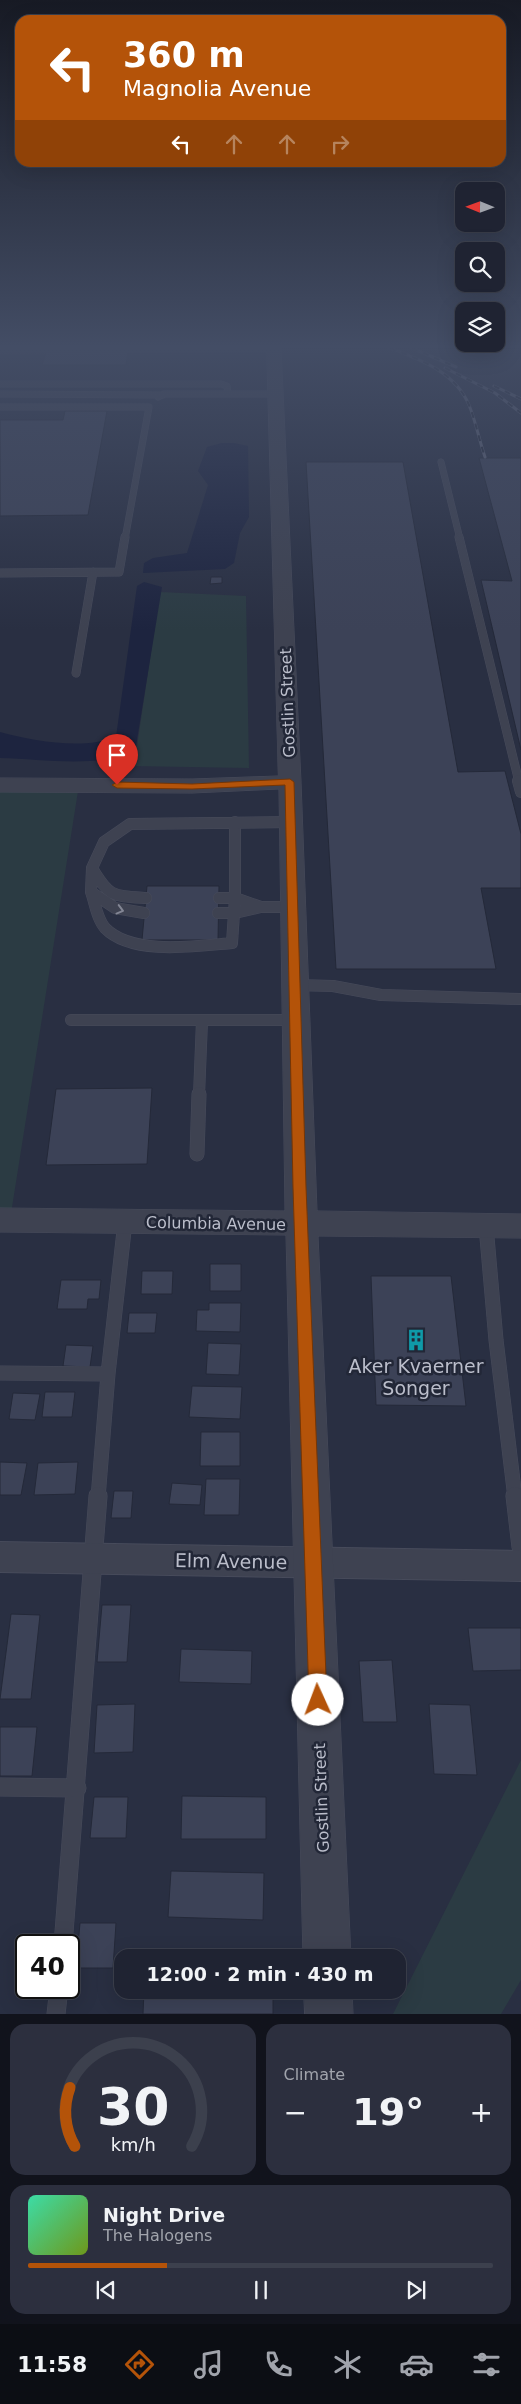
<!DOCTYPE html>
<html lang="en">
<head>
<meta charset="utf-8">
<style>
	body { margin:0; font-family:"DejaVu Sans",sans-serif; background:#2c2f3e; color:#f1f3f6; height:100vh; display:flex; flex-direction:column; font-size:19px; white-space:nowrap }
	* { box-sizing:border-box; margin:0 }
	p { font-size:16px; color:#a1a4ac }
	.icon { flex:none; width:28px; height:28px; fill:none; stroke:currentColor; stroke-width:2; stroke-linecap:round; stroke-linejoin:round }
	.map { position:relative; height:2014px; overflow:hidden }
	.sheet { display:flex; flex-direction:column; gap:10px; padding:10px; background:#11131c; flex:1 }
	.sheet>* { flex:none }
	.banner { position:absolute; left:15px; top:15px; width:491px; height:152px; border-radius:15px; box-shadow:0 5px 20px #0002,0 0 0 1px #3c404d; background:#b45309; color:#fff; overflow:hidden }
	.needle { width:32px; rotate:271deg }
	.buttons { position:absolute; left:455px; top:182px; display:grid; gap:10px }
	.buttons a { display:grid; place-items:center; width:50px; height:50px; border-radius:10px; background:#1f2332; box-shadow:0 5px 20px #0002,0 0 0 1px #3c404d; font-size:25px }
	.speed { position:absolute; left:15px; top:1934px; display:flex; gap:10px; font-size:25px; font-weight:700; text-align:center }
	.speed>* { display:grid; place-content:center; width:65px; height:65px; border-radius:50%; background:#1f2332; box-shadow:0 5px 20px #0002,0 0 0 1px #3c404d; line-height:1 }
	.speed .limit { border:2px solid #111; border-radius:8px; background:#fff; color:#111 }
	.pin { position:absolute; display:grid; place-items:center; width:42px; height:42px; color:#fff; margin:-51px -21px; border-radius:50% 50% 50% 0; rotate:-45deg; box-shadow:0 0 5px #0007 }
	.pin .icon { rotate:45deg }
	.me { position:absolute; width:55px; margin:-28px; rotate:358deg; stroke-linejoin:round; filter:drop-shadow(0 0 4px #0008) }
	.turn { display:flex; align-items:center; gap:18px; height:105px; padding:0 25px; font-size:22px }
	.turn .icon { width:65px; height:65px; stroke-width:2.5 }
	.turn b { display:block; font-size:35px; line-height:42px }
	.lanes { display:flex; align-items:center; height:48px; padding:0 25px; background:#0003; justify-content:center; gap:25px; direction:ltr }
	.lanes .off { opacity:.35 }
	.big { font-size:38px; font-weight:700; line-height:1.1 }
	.sheet .tile { flex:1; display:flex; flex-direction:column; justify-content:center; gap:8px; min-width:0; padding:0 18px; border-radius:15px; background:#2c2f3e }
	.sheet .dial { align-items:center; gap:0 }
	.dial svg { height:130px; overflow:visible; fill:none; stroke:#3c404d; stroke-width:7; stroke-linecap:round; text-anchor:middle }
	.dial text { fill:#f1f3f6; stroke:none }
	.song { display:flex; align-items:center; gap:15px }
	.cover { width:60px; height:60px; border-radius:8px; background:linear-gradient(135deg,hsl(160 70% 55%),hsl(80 70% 35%)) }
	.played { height:5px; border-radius:2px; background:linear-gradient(90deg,#b45309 30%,#3c404d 30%) }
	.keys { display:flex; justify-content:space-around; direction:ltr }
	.heat { display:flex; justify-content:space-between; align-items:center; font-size:28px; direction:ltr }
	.sheet .tiles { flex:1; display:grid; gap:10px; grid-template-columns:1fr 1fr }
	.tile:last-child { grid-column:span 2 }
	.trip { position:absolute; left:114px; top:1949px; width:292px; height:50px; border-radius:15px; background:#1f2332; box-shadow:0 5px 20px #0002,0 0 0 1px #3c404d; font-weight:700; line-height:50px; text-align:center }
	.tab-bar { display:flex; height:80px; justify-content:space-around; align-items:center; background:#0c0e14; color:#a1a4ac }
	.tab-bar .icon { width:35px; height:35px }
	.tab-bar .selected { color:#b45309 }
	.tab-bar b { font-size:22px; color:#f1f3f6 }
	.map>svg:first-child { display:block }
</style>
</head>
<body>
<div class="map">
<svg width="521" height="2014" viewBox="0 0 521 2014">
	<rect width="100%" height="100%" fill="#292f42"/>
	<!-- green -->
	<path fill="#2b3b43" d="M160 592 246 596 249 768 130 766 137 746Z
		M0 785H79L10 1220H0Z
		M521 1760V1980L501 2014H393Z"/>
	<!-- water -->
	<path fill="#1d243f" d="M222 443H234L248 446 249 517 240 533 234 563 225 569 143 573 144 563 153 558 187 553 208 485 198 471 207 447Z
		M144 582 162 587 135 752C94 768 43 759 0 758V732C34 741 83 750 116 737L137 586Z"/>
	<!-- building -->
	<path fill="#3c4257" stroke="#242939" d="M46 352H128L126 365H42Z
		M65 411H107L88 515 0 516V420H63Z
		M479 458H521V750L481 580 512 581Z
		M306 462H403L458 772 505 771 521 834V888H481L496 969H336Z
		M211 577H222V583L210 584Z
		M147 886H219L218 940H142Z
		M152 1088 147 1164 46 1165 56 1089Z
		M210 1264H241V1291H210Z
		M142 1271H173L172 1294H141Z
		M371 1276H451L466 1406 376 1405Z
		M61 1280H101L99 1299H88L87 1309H57Z
		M209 1303H241L240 1332 196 1331 197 1310H209Z
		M129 1313H157L155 1333H127Z
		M208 1343 241 1344 239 1375 206 1374Z
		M66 1345 93 1346 90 1367 63 1366Z
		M192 1386 242 1387 240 1419 189 1417Z
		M45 1392H75L72 1417H42Z
		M13 1393 40 1394 35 1420 9 1419Z
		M201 1432H240V1466H200Z
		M0 1462 27 1463 21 1495H0Z
		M78 1462 75 1494 34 1495 38 1463Z
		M206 1479H240L239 1515H204Z
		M172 1483 202 1485 200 1505 169 1504Z
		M114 1491H133L131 1518H111Z
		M102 1605H131L127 1662H97Z
		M11 1614 40 1615 31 1699H0Z
		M468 1628H521V1670L473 1671Z
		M181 1649 252 1651 251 1684 179 1682Z
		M392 1660 397 1722H363L359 1661Z
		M135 1704 133 1752 94 1753 97 1705Z
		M429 1704 470 1705 477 1775 434 1774Z
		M0 1727H37L32 1776H0Z
		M182 1796 266 1797V1839H181Z
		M94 1797H128L126 1838H90Z
		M171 1871 264 1873 263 1920 168 1917Z
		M80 1923H116L113 1968H76Z
		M144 1990H273V2014H143Z"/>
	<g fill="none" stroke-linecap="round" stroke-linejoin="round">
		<!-- service-far4 casing -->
		<g stroke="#474b5b" stroke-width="7">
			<path id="service-far4" d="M0 350 274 349
				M0 384H221L227 386 228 394
				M0 394 163 395
				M158 397 164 394H275
				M0 407H149L125 539
				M441 462 460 539"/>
		</g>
		<!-- service-far3 casing -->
		<g stroke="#474b5b" stroke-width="9">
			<path id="service-far3" d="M459 537 519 782
				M0 573 119 572 125 537
				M76 673 93 572"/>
		</g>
		<!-- service-far2 casing -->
		<g stroke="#474b5b" stroke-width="12">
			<path id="service-far2" d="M518 781 521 792
				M92 868 91 892 115 908 144 913
				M91 892C95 903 97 919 105 928 132 956 197 946 232 943L235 898V822
				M146 898C113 896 109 897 92 868L104 842 130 824 291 822
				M219 898H235L261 907H293
				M218 913H235L261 907
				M295 985 333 986 381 995 521 999
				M71 1020H296
				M199 1095 202 1021"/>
		</g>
		<!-- service-far1 casing -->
		<g stroke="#474b5b" stroke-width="15">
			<path id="service-far1" d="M197 1154 199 1094
				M486 1226 496 1340 515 1498
				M0 1373 108 1374
				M98 1498 108 1374 125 1222"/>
		</g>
		<!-- service casing -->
		<g stroke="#474b5b" stroke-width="19">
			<path id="service" d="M515 1496 521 1547
				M0 1787 77 1788
				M63 1945 98 1496
				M56 2014 59 1988"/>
		</g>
		<!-- minor casing -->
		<g stroke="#474b5b" stroke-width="2">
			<path id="minor" d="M0 1542 521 1551V1581L0 1572Z"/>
		</g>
		<!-- tertiary casing -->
		<g stroke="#474b5b" stroke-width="1">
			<path id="tertiary" d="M267 348H281L301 782 317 1211 521 1214V1238L318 1236 351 1958H303L286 1235 0 1232V1208L285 1211 279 789 192 793 0 792V778L192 779 278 776Z
				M304 1990H352L353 2014H305Z"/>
		</g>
		<!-- service-far4 -->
		<use href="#service-far4" stroke="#3e4251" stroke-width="6"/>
		<!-- service-far3 -->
		<use href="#service-far3" stroke="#3e4251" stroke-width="8"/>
		<!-- service-far2 -->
		<use href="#service-far2" stroke="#3e4251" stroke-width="11"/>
		<!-- service-far1 -->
		<use href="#service-far1" stroke="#3e4251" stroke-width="14"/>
		<!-- service -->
		<use href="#service" stroke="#3e4251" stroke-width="18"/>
		<!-- minor -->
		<use href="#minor" fill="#3e4251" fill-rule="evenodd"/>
		<!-- tertiary -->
		<use href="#tertiary" fill="#3e4251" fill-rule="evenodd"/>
		<!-- rail casing -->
		<g stroke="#606578" stroke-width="3">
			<path id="rail" d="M390 348C421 360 455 372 469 405 476 422 479 440 485 457
				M412 348 456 367
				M445 368 495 393 521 413
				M494 386 521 399"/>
		</g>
		<!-- rail -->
		<use href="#rail" stroke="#222737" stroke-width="2" stroke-dasharray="6" stroke-linecap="butt"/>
	</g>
	<!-- one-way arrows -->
	<defs><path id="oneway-chevron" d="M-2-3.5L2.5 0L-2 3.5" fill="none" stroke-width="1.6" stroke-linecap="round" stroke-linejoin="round" transform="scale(1.25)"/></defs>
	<use stroke="#838694" href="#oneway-chevron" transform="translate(120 910) rotate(15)"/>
	<!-- sky -->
	<linearGradient id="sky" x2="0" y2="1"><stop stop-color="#171a24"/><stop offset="0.55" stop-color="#434d65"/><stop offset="1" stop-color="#434d65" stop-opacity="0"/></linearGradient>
	<rect width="521" height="630" fill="url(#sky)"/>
	<!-- route -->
	<path fill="#b45309" stroke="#753606" d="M290 779 294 782 306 1187 327 1700 324 1707 318 1709 312 1707 309 1700 293 1187 285 785 192 789 117 788 112 785 117 782 192 784Z"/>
	<!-- icons -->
	<defs>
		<g id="building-bare" transform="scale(1.725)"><path d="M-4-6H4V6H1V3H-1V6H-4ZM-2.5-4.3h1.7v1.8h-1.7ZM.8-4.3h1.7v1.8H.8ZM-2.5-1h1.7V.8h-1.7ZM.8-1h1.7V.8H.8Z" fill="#0f9aa8" stroke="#222737" stroke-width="2.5" paint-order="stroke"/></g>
	</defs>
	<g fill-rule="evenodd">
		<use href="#building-bare" x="416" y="1340"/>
	</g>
	<g text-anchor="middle" stroke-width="5" stroke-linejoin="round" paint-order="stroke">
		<!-- street labels -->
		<g font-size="16" fill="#bbbecb" stroke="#222737">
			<text transform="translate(287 703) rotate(-92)" y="6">Gostlin Street</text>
			<text transform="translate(216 1223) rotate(1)" y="6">Columbia Avenue</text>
			<text transform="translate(321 1798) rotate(-92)" y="6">Gostlin Street</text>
		</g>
		<!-- near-poi labels -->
		<g font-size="19" fill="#bbbecb" stroke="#222737">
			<text x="416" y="1373">Aker Kvaerner<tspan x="416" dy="22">Songer</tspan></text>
		</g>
		<!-- near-street labels -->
		<g font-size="19" fill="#bbbecb" stroke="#222737">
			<text transform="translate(231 1561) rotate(1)" y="7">Elm Avenue</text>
		</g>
	</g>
</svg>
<div class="buttons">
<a><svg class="needle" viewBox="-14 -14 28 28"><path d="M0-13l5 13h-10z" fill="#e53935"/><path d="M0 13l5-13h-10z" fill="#a1a4ac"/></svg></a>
<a><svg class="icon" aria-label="search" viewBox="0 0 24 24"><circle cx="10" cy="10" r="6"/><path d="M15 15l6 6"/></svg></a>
<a><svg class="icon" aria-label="layers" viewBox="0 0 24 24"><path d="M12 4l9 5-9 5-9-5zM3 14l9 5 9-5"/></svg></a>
</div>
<div class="speed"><div class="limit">40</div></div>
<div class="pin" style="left:117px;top:785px;background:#d93025"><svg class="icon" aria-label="arrive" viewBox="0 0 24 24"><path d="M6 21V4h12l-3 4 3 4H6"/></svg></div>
<svg class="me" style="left:318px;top:1700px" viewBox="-20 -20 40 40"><circle r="19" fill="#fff"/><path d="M0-13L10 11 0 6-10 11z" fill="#b45309"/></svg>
<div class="trip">12:00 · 2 min · 430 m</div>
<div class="banner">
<div class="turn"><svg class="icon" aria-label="left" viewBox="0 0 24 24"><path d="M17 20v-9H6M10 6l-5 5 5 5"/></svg><div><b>360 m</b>Magnolia Avenue</div></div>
<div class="lanes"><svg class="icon" aria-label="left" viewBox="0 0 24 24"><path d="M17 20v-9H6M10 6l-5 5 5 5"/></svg><svg class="icon off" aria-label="ahead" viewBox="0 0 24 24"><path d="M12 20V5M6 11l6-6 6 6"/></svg><svg class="icon off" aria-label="ahead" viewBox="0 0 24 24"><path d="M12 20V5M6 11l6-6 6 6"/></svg><svg class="icon off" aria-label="right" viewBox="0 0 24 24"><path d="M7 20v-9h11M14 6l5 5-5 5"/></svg></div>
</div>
</div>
<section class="sheet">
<div class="tiles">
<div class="tile dial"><svg viewBox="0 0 100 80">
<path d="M14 69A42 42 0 1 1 86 69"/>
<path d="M14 69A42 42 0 0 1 11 33" stroke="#b45309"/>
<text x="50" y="56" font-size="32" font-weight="700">30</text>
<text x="50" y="72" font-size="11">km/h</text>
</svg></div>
<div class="tile"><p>Climate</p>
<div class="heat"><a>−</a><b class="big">19°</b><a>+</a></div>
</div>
<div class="tile">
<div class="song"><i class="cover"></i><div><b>Night Drive</b><p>The Halogens</p></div></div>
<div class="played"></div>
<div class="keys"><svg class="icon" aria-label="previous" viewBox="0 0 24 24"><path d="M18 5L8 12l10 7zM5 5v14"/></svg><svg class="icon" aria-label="pause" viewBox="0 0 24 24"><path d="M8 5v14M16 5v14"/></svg><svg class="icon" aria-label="next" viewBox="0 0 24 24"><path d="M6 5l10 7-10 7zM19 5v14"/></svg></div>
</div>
</div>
</section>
<nav class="tab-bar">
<b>11:58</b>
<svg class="icon selected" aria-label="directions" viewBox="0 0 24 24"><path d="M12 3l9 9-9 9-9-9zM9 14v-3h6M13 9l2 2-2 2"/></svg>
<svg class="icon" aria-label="music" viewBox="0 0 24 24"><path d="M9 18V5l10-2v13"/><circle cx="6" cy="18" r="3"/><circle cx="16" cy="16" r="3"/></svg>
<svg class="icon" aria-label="phone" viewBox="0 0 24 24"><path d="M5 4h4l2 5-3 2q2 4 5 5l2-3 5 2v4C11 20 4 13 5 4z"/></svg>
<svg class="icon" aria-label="climate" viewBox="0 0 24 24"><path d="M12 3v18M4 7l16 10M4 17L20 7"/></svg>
<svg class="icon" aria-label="car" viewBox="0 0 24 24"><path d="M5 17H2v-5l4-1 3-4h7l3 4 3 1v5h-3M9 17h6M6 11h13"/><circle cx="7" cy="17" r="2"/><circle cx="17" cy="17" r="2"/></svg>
<svg class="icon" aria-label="filters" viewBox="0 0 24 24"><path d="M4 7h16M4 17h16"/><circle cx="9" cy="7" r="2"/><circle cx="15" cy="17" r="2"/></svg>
</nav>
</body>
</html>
